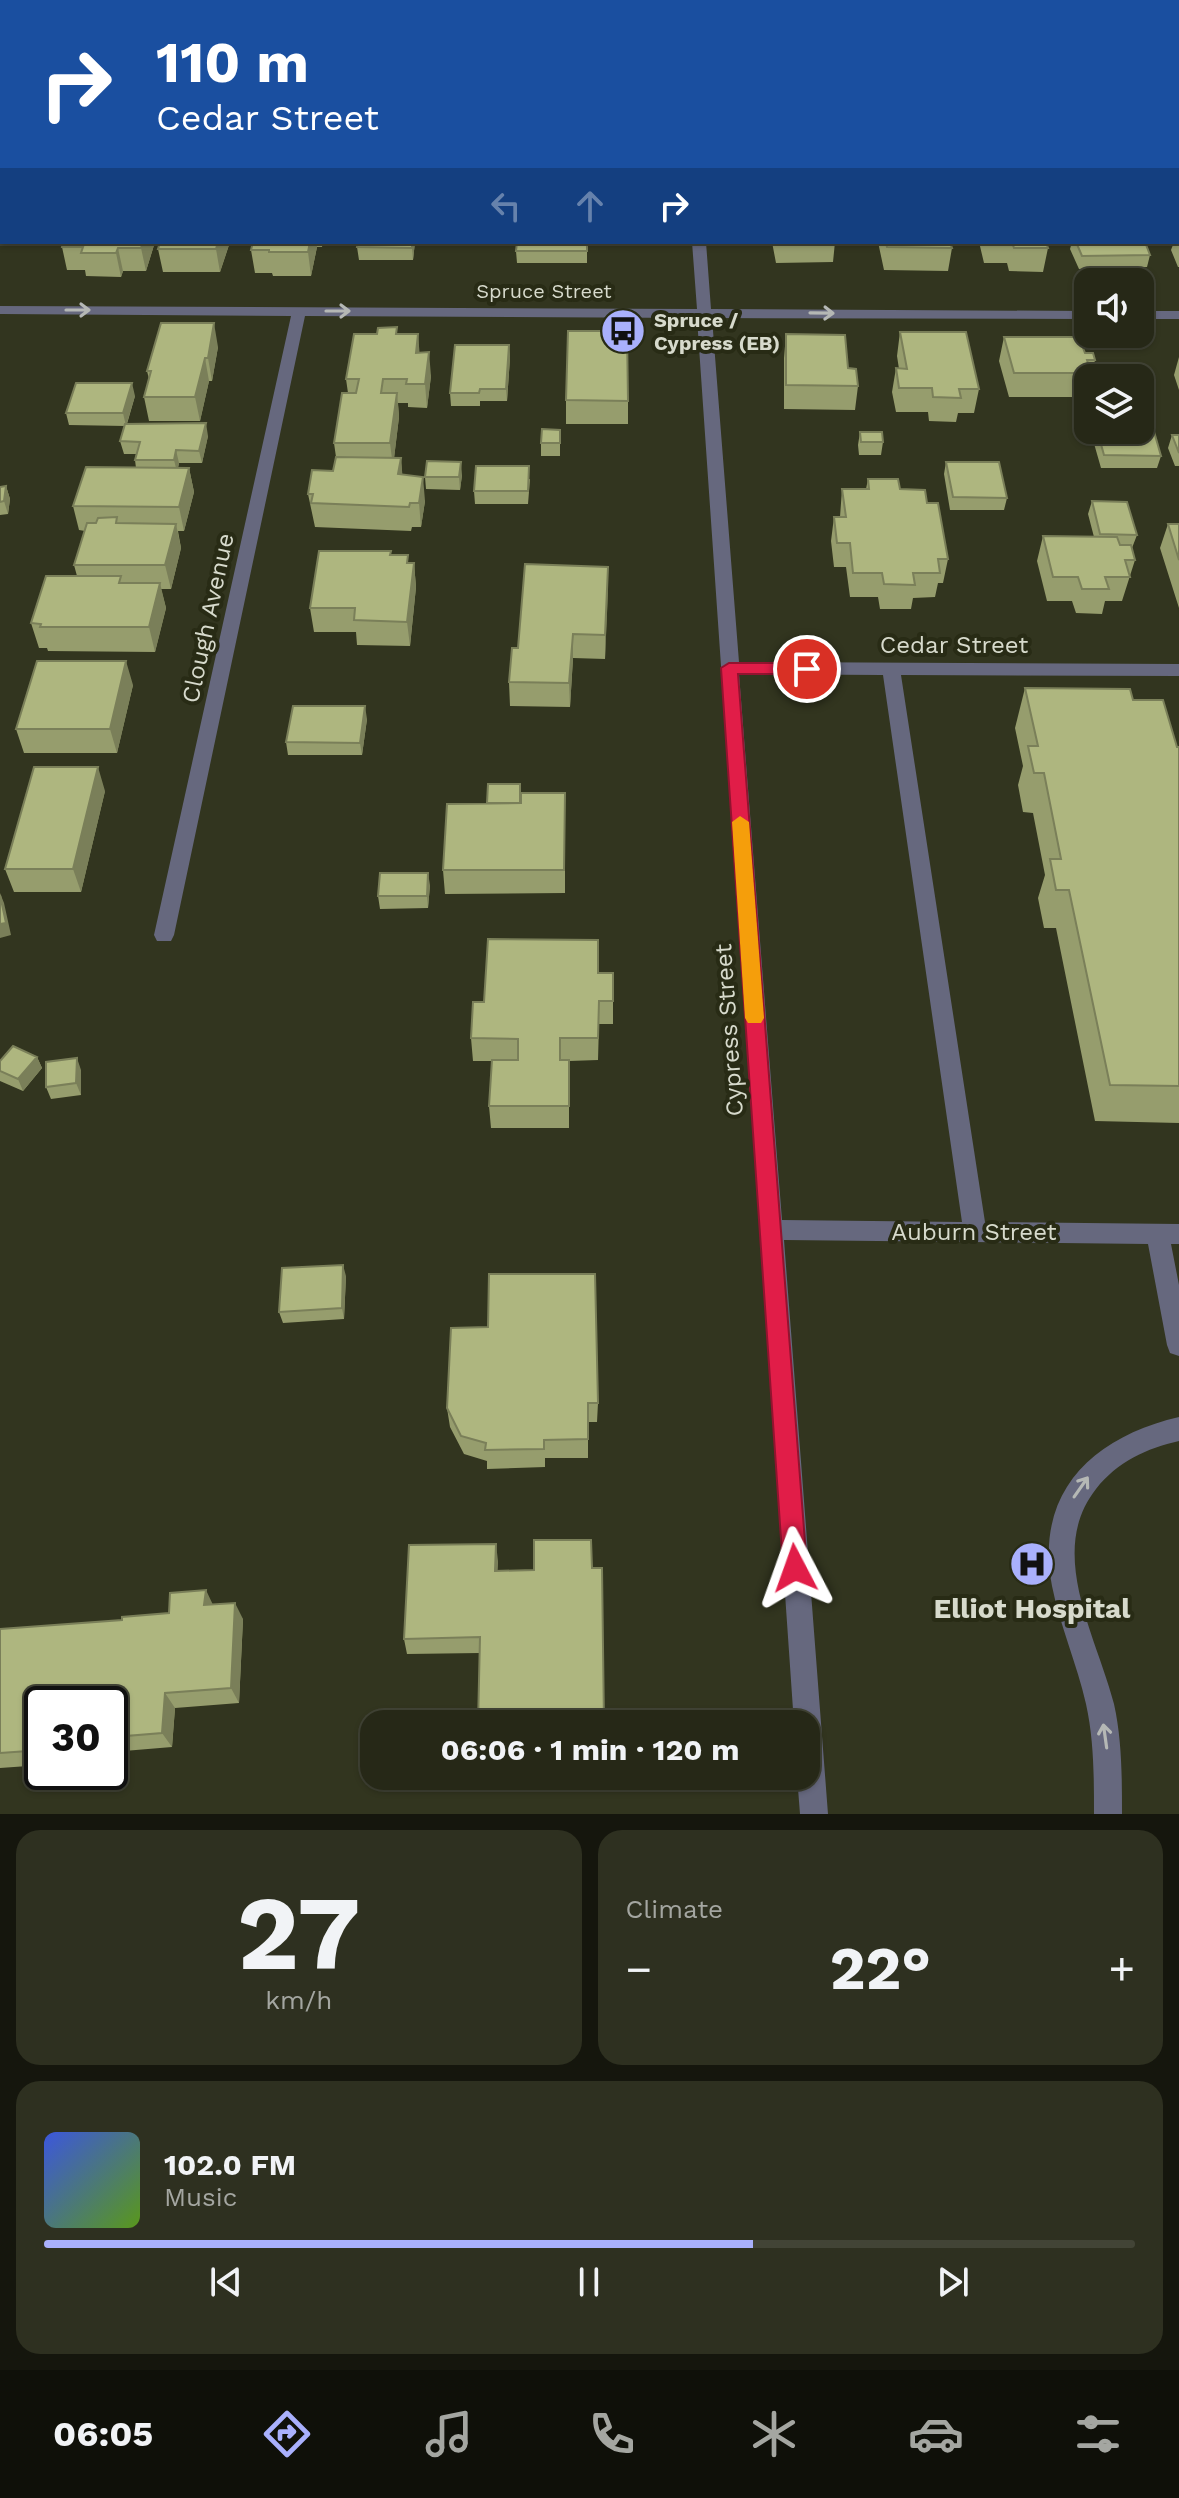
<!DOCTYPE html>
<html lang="en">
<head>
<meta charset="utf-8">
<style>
	body { margin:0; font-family:"Work Sans",sans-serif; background:#2e3020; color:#f1f3f6; height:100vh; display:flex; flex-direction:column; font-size:30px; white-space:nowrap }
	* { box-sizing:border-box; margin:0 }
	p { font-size:26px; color:#a4a6a1 }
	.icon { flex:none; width:44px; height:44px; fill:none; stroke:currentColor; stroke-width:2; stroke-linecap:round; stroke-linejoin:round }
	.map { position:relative; height:1814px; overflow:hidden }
	.details { display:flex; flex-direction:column; gap:16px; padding:16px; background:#15160d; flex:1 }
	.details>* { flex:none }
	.hud { position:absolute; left:0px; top:0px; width:1180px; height:244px; box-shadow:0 2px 6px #0004,0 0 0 2px #424436; background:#1a4fa0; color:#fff; overflow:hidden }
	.buttons { position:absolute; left:1074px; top:268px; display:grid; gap:16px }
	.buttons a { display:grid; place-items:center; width:80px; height:80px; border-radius:16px; background:#262817; box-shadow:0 2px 6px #0004,0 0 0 2px #424436; font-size:40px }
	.speed { position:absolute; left:24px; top:1686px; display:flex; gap:16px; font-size:40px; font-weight:700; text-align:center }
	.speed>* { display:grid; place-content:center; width:104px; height:104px; border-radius:50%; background:#262817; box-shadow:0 2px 6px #0004,0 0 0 2px #424436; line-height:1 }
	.speed .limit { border:4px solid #111; border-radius:12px; background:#fff; color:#111 }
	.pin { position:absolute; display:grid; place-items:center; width:68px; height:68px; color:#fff; margin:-34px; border:4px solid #fff; border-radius:50%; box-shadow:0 2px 8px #0007 }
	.me { position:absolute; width:88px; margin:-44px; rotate:356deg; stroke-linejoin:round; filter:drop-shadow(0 0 6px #0008) }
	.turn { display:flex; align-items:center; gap:28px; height:168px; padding:0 24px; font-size:36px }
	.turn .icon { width:104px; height:104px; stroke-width:2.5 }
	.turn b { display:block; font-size:56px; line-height:68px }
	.lanes { display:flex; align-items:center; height:76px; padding:0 24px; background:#0003; justify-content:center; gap:40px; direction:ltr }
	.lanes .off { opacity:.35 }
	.big { font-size:60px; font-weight:700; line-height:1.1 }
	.details .widget { flex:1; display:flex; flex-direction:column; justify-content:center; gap:12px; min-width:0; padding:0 28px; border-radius:24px; background:#2e3020 }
	.details .dial { align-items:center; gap:0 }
	.dial b { font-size:104px; line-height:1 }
	.song { display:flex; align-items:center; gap:24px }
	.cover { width:96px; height:96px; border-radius:12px; background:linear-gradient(135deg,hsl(230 70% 55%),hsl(90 70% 35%)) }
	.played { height:8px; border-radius:4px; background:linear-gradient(90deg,#a9b0fc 65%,#424436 65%) }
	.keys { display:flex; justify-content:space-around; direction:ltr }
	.heat { display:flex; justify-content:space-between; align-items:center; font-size:44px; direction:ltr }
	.details .tiles { flex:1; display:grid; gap:16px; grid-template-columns:1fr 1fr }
	.widget:last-child { grid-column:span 2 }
	.trip { position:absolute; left:360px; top:1710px; width:460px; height:80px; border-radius:24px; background:#262817; box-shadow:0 2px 6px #0004,0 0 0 2px #424436; font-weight:700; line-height:80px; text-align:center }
	.tab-bar { display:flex; height:128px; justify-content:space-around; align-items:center; background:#0f1009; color:#a4a6a1 }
	.tab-bar .icon { width:56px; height:56px }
	.tab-bar .on { color:#a9b0fc }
	.tab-bar b { font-size:36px; color:#f1f3f6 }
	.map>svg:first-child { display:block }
</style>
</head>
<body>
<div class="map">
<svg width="1179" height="1814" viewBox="0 0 1179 1814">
	<rect width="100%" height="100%" fill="#32351f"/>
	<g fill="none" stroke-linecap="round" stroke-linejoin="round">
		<!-- minor -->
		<path fill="#66687e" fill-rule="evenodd" d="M605 0H617V2H605Z
			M0 46H2V54H0Z
			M1178 53H1179V61H1178Z
			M692 242H706L711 309 1088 311V319L712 318 739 662 1179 664V676L901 675 985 1222 1179 1224V1244H1171L1179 1285V1356L1170 1353 1167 1345 1148 1244 784 1240 828 1814H800L797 1776H806V1724H794L697 318 305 316 174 935 171 941H157L154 935 291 316 0 314V306L697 309ZM739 674 883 675 962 1222 782 1220Z
			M1140 311H1179V319H1140Z
			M1179 1417V1441C1147 1448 1117 1462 1096 1489 1046 1552 1097 1637 1114 1704 1122 1740 1122 1778 1122 1814H1094C1094 1777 1094 1740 1086 1704 1077 1664 1060 1626 1052 1586 1034 1492 1093 1437 1179 1417Z"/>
	</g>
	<!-- wall -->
	<path fill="#969d6d" d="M0 0H40L39 2H2V26H0Z
		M216 0H271V2H216Z
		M308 0H406L405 2H307Z
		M739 0H794V2H739Z
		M865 0H955L954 2H865Z
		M1102 0H1163V2H1103Z
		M2 50V194H0V52Z
		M1179 230V267H1178L1171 250 1174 242H1178Z
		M63 242H155L146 271H123L121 277 86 276 85 270H67L62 247Z
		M230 242 220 272H163L158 249Z
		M253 242H323L322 247H317L311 276H273L272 273H255L251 250Z
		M415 242 413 260H359L357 247Z
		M587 242V263H517L516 251Z
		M772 242H835L833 262 776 263Z
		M878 242H950L952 248 948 271 884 270Z
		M979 242H1046L1048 248 1043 272 1009 271 1007 263H984Z
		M1072 242H1145L1150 255 1147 267 1079 269 1070 249Z
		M397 327V334H418L419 353 431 376 427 408 408 407V403H398L399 417 394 458H401L402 475 425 501 421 527H412L411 531 315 527 308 494 333 471 336 457 334 443 348 393 346 379 377 334Z
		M900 332 979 389 974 413H958L956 422 929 421 928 412H896L892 392 896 368 899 369 897 356Z
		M786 334 848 368 858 386 855 410 784 409V358Z
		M1004 337 1085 353 1095 360 1091 378H1088V387L1085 397H1009L999 361Z
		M509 345 510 358 507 401H480V406H451L450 393Z
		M218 347 212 381H209L200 421H149L144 397 149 379 147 371Z
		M1179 357V390L1174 375Z
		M135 396 127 424 208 436 202 463H179L178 468H189L194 492 184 531H178L181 548 171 589H161L166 608 155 652 48 651 47 648H39L31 623 77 576 74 565 85 531 79 530 73 506 136 468 135 460 136 454H124L120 441 125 426 69 425 66 413Z
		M566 400 628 401V424H566Z
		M560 430V456H541V443Z
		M1092 430H1140L1161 456 1157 468H1101L1091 433Z
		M860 432 883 442 881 455H859L858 445Z
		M1172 435H1179V466H1175L1168 448Z
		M946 462 1007 498 1004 510H950L944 474Z
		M462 475 460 490 426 489 425 477Z
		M530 479 528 504H475L474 491Z
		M868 479 900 489 927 503 948 559 943 583H938L935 597 913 598 911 609H880L878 597H850L846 567H834L831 541 834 517H840L842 489H866Z
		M6 486 10 499 8 514 0 515V487Z
		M1092 501 1137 535 1132 548 1135 560 1122 601H1105L1102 614 1076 613 1072 601H1047L1037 561 1043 536 1094 537 1088 514Z
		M1168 524H1179V608L1160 548Z
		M391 551V555L409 563H414L416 587 410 646 357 645 356 632H314L310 608Z
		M608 567 605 659 573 658 570 707 510 706 509 682 518 648Z
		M133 685 117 753H24L16 729Z
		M1025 688 1133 700 1177 747H1179V1123L1095 1121 1056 928H1044L1038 898 1045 875 1033 813 1023 812 1018 785 1023 766 1015 728Z
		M367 719 362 755H288L286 742Z
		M105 791 81 892H14L5 869Z
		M565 793V893L445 894 443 870 521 803Z
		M430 885 428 908 380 909 378 896Z
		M598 973H613V1024H599L598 1060 569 1061V1128H491L489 1106 492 1061H473L471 1038 484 1002Z
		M37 1057 42 1068 23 1091 0 1081V1061Z
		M81 1070V1095L51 1099 46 1087Z
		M346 1276 344 1319 283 1323 279 1312Z
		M598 1403 597 1422H588V1458H545V1467L487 1469V1461L464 1454 450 1427 447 1408Z
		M498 1561 497 1571 592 1568 480 1653 407 1654 404 1639Z
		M212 1604 243 1619 239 1703 175 1708 172 1747 124 1751V1764L110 1765V1704H42V1765L0 1768V1629L122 1620 169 1613Z"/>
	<!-- shaded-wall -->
	<path fill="#7a7f59" d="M24 0H40L39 2H23Z
		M0 197 2 204V230L0 234Z
		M143 242H155L146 271 141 248Z
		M218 242H230L220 272 216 249Z
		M310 242H316L317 247 311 276 308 252Z
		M412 242H415L413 260 412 248Z
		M118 248 123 271 121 277 116 253Z
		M214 323 218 347 212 381 208 358Z
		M418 334 420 358 416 353Z
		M509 345 510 358 507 401 506 389Z
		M429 352 431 376 427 408 425 384Z
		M205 358 209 381 200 421 195 397Z
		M132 383 135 396 126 426 123 413Z
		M397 393 399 417 393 467 390 443Z
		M206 423 208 436 202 463 199 451Z
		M176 450 179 463 177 472 174 460Z
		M401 458 403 482 398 474Z
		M461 462 462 475 460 490 459 477Z
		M189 468 194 492 184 531 179 507Z
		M423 477 425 501 421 527 419 503Z
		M6 486 10 499 8 514 4 501Z
		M176 524 181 548 171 589 165 565Z
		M414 563 416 587 410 646 407 622Z
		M608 567V591L605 659V635Z
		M160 583 166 608 155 652 149 627Z
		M573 634V658L570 707 569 683Z
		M126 661 133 685 117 753 110 729Z
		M365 706 367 719 362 755 360 743Z
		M98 767 105 791 81 892 73 869Z
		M428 873 430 885 428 908 427 896Z
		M0 893 4 903 11 935 0 938Z
		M37 1057 42 1068 23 1091 18 1079Z
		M77 1058 81 1070V1095L76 1083Z
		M343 1265 346 1276 344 1319 342 1308Z
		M496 1544 498 1561 497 1588 495 1571Z
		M206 1590 214 1607 204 1605Z
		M235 1603 243 1619 239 1703 231 1688Z
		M165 1693 175 1708 172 1747 162 1733Z
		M114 1737 124 1751V1764L114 1750Z"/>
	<!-- building -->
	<path fill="#aeb67f" stroke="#7a7f59" stroke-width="2" d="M0 0H24L23 2H2V4H0Z
		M55 0H113V2H55Z
		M219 0H262L261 1Z
		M308 0H354L353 2Z
		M505 0H575V2H505Z
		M662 0H711V2H662Z
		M751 0H794V2H751Z
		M972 0H1047V2H972Z
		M1118 0H1152V2H1120Z
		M2 50V97H0V52Z
		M0 113H2V144H0Z
		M0 151H2V171H0Z
		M63 242H143L141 248H118L116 253H81L83 247H62Z
		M160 242H218L216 249H158Z
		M253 242H310L308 252H269V250H251Z
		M358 242H412V248L357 247Z
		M517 242H587V251H516Z
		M886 242H950L952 248 887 247Z
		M1012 242H1046L1048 248H1014Z
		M1076 242H1145L1150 255 1082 256Z
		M161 323H214L208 358H205L195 397H144L151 371H147Z
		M397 327 396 334H418L416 353 429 352 425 384H406L407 379H383L381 393H397L390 443H334L342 393H356L359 379H346L354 334H377L378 328Z
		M568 331H627L628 401 566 400Z
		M900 332H966L979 389H959L961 398 933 397 932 388H899L896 368 907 369Z
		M786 334 845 335 848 368 856 369 858 386 786 385Z
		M1004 337H1079L1085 353H1093L1095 360H1087L1091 373H1014Z
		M455 345H509L506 389H480L479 393H450Z
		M76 383H132L123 413H66Z
		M1140 421H1151L1161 456 1104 455 1097 430H1140Z
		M206 423 199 451 176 450 174 460H135L140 442 120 441 125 424Z
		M542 429 560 430V443H541Z
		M860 432H882L883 442H861Z
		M1172 435H1179V453Z
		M336 457 401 458 398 474 423 477 419 503H410L409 507 311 503 313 494H308L312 470 333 471Z
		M427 461 461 462 459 477H425Z
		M946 462H999L1007 498 953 497Z
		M476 466H529L528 491H474Z
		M86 467 189 468 179 507 73 506Z
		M868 479H898L900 489 925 490 927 503H938L948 559H938L940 573H913L915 585 884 584 882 573H853L850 543H837L834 517H846L842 489H869Z
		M6 486 4 501 0 502V487Z
		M1092 501 1127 502 1137 535 1100 534Z
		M117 517 116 523 176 524 165 565H74L87 523H96L98 518Z
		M1168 524H1179V560Z
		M1043 536 1117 537 1120 545H1131L1135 560H1125L1130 577H1105L1109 589H1082L1078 577H1053Z
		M319 551H391L390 555H408L407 563H414L407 622 354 620 355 608H310Z
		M525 564 608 567 605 635 573 634 569 683 509 682 512 648H518Z
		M46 576H121L119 583H160L149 627H40L41 624 31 623Z
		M37 661H126L110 729H16Z
		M1025 688 1130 689 1133 700H1163L1177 747H1179V1086L1110 1085 1069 890H1056L1050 859H1061L1044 773H1034L1028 746H1038Z
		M293 706H365L360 743 286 742Z
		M34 767H98L73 869H5Z
		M488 784H520V803H487Z
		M521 793H565L564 870H443L447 804 521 803Z
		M380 873H428L427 896H378Z
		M0 895 6 923 0 924Z
		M488 939 598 940V973H613V1001H599L598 1038H560V1060H569V1106H489L492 1060H518V1039L471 1038 473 1002H484Z
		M13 1046 37 1057 18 1079 0 1071V1061Z
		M77 1058 76 1083 46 1087V1062Z
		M343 1265 342 1308 279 1312 282 1268Z
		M489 1274H595L598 1403H588V1439L544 1440V1449L485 1450 486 1443 461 1436 447 1408 451 1328 488 1327Z
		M534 1540H591L592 1568H602L604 1724H478L480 1637 404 1639 409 1545 496 1544 495 1571 534 1570Z
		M206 1590 204 1605 235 1603 231 1688 165 1693 162 1733 114 1737V1750H110V1704H42V1750L0 1753V1629L122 1620V1617L169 1613 170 1593Z"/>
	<!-- one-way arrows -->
	<defs><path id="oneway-shaft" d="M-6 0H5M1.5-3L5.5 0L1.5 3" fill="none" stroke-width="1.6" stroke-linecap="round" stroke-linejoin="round" transform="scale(2)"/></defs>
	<g stroke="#b5b8b5">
		<use href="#oneway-shaft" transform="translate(78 310)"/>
		<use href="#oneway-shaft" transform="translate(338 311)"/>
		<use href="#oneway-shaft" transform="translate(822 313) rotate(1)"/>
		<use href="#oneway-shaft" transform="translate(1081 1487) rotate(-55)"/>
		<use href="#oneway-shaft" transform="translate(1105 1736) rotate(-98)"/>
	</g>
	<!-- route -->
	<path fill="#e11d48" stroke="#92132f" stroke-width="2" d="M729 663H807L815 669 807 674H738L807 1568 804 1576 795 1580 787 1576 783 1568 721 668Z"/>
	<!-- slow -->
	<path fill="#f59e0b" d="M740 816 749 822 764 1018 761 1023H748L745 1018 732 822Z"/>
	<!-- icons -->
	<defs>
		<g id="bus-disc" transform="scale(2.3)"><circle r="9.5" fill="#a9b0fc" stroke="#282b15"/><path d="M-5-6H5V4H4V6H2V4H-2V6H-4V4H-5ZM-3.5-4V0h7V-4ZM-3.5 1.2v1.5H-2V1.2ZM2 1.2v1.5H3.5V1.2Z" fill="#111"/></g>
		<g id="hospital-disc" transform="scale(2.3)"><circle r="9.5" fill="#a9b0fc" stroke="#282b15"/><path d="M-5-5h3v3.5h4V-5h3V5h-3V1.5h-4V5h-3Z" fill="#111"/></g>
	</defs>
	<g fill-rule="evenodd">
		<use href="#bus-disc" x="623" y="331"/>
		<use href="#hospital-disc" x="1032" y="1564"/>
	</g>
	<g text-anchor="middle" stroke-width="8" stroke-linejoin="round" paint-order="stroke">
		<!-- far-street labels -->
		<g font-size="20" fill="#d7dacc" stroke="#282b15">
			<text x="544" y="298">Spruce Street</text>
		</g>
		<!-- far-poi labels -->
		<g font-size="20" font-weight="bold" fill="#d7dacc" stroke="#282b15" text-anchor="start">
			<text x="654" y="327">Spruce /<tspan x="654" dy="23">Cypress (EB)</tspan></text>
		</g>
		<!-- street labels -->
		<g font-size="24" fill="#d7dacc" stroke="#282b15">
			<text transform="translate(208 618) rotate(-78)" y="8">Clough Avenue</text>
			<text x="954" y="653">Cedar Street</text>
			<text transform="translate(729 1030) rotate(-94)" y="8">Cypress Street</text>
			<text x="974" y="1240">Auburn Street</text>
		</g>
		<!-- near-poi labels -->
		<g font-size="28" font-weight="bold" fill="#d7dacc" stroke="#282b15">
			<text x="1032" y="1618">Elliot Hospital</text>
		</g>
	</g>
</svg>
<div class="buttons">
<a><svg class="icon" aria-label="sound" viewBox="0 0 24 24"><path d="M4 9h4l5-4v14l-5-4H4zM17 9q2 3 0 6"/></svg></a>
<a><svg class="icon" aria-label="layers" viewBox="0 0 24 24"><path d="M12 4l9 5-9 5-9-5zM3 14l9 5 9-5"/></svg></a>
</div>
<div class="speed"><div class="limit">30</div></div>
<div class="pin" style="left:807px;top:669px;background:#d93025"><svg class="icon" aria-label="arrive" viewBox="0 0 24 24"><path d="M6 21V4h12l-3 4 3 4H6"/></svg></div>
<svg class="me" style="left:795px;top:1568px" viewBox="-20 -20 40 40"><path d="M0-17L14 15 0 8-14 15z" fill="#e11d48" stroke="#fff" stroke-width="4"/></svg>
<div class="trip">06:06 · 1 min · 120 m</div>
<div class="hud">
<div class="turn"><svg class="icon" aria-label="right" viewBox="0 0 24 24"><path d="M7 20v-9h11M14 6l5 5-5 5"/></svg><div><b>110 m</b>Cedar Street</div></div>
<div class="lanes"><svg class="icon off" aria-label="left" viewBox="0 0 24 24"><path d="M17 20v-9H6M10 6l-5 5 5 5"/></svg><svg class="icon off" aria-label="ahead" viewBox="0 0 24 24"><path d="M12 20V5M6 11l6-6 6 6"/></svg><svg class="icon" aria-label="right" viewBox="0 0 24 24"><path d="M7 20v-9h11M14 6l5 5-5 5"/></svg></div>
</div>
</div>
<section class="details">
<div class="tiles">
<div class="widget dial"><b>27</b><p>km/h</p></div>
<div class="widget"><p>Climate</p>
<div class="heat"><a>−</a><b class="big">22°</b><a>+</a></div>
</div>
<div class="widget">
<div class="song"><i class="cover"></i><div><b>102.0 FM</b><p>Music</p></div></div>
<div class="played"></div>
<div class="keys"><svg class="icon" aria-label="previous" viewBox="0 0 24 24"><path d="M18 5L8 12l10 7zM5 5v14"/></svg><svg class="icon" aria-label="pause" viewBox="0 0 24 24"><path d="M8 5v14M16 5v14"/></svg><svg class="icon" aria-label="next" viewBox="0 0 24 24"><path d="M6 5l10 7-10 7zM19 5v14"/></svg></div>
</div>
</div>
</section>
<nav class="tab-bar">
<b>06:05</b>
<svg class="icon on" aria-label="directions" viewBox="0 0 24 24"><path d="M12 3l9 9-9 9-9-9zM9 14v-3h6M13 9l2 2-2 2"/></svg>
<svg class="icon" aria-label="music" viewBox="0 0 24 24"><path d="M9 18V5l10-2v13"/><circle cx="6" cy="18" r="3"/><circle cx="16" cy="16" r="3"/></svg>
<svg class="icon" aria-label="phone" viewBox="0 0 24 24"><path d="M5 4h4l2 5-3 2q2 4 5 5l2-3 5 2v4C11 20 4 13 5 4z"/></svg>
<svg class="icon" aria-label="climate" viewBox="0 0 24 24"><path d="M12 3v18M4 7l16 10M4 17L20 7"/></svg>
<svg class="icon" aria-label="car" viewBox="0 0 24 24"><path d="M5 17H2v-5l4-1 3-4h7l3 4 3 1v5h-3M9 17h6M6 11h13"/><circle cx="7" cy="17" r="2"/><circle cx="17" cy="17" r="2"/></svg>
<svg class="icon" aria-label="filters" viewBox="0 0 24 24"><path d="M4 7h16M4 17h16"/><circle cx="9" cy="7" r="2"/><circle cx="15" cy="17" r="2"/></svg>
</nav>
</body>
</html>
